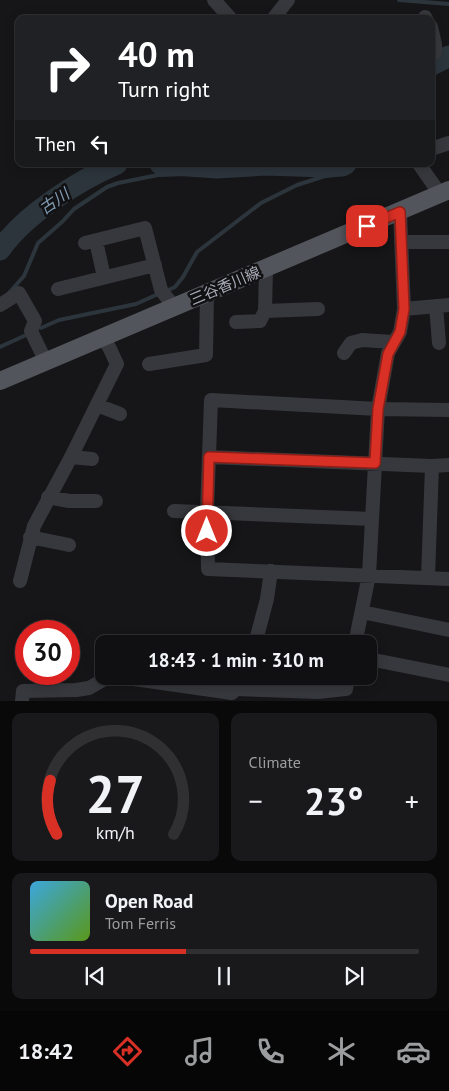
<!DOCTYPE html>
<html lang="en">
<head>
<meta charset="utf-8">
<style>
	body { margin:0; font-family:"PT Sans","Noto Sans JP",sans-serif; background:#19191b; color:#f1f3f6; height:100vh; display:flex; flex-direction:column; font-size:19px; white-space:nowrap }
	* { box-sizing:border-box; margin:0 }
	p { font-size:16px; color:#9c9d9f }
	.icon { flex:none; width:28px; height:28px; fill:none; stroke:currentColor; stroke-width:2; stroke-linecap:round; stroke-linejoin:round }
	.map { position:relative; height:701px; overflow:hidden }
	.side { display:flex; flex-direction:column; gap:12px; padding:12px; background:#09090a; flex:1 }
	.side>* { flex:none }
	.guide { position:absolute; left:15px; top:15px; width:420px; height:152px; border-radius:10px; box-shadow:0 2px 12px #0003,0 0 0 1px #303032; background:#202124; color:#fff; overflow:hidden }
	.speed { position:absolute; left:15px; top:620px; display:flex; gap:10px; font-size:25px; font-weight:700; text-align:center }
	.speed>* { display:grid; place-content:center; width:65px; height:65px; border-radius:50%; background:#101012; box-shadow:0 2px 12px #0003,0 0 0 1px #303032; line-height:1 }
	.speed .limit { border:8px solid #d22; background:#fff; color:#111 }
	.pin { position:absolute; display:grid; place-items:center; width:42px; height:42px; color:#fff; margin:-21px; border-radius:10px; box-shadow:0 2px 8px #0006 }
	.me { position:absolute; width:55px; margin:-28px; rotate:0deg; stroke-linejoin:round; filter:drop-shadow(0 0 4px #0008) }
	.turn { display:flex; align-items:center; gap:18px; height:105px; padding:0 20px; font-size:22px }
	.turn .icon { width:65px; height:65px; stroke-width:2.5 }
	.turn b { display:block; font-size:35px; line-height:42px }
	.then { display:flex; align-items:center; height:48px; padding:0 20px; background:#0003; gap:10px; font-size:19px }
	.big { font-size:38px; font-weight:700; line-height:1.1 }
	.side .widget { flex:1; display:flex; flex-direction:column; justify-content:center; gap:8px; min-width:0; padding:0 18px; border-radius:10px; background:#19191b }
	.side .dial { align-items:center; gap:0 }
	.dial svg { height:130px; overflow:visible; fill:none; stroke:#303032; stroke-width:7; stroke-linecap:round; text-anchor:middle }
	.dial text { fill:#f1f3f6; stroke:none }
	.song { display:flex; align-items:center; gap:15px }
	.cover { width:60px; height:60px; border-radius:8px; background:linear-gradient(135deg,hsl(200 70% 55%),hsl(90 70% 35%)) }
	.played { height:5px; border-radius:2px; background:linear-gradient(90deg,#d93025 40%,#303032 40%) }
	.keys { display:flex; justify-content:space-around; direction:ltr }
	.heat { display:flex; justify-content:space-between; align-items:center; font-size:28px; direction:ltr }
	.side .tiles { flex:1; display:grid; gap:12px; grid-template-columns:1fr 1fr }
	.widget:last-child { grid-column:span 2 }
	.trip { position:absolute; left:95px; top:635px; width:282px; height:50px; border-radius:10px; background:#101012; box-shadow:0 2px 12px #0003,0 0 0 1px #303032; font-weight:700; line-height:50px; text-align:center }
	.menu { display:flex; height:80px; justify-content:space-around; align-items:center; background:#060607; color:#9c9d9f }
	.menu .icon { width:35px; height:35px }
	.menu .current { color:#d93025 }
	.menu b { font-size:22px; color:#f1f3f6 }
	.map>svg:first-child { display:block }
</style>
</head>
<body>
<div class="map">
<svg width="449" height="701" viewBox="0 0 449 701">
	<rect width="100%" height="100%" fill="#161618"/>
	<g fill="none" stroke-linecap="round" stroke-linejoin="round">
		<!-- stream -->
		<path stroke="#2c353c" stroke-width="4" d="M399 0 449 4
			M431 75 449 66
			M166 291 175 287 183 277 197 252 261 203 297 185 325 176 334 175 361 164
			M8 294 24 276 38 243 62 222 74 209 107 187 118 183 158 175 215 173 222 164
			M41 328 59 320 136 304 156 295
			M0 347 24 336"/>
		<!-- river -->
		<path stroke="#2c353c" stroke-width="21" d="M431 63 449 56
			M160 164 217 168 266 165 326 167 342 166 346 164
			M0 250C24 215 79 180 117 164"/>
		<!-- minor -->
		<path stroke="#37383d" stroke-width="14" d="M214 0 231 19
			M425 17 426 19
			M273 19 288 0
			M431 27 435 44V52L431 55
			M431 149 449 143
			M419 164 440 194
			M96 241 104 277
			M401 242H449
			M85 243 145 228 161 290 175 308
			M58 289 155 265
			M0 305 19 293 35 321 31 331 46 362
			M436 306 439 343
			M404 309 449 305
			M265 311 318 309
			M236 322 260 321 265 311 266 269
			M344 353 351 343 362 340 393 342
			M149 364 206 355 207 294
			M97 405 120 414
			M449 410 378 409 211 400 207 512 208 569 449 579
			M71 457 92 459
			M209 457 432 466
			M48 497 69 501H96
			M174 511 372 519
			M30 537 69 545
			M428 577 432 466 449 465
			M20 581 34 526 71 457 117 364 109 347 102 338
			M362 612 449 630
			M255 644 267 599 271 571
			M355 644 369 575 378 409 388 353 400 332 404 309 400 212
			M369 659 449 675
			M113 676 232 693
			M234 689 318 692 346 689 348 676
			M22 701 23 691 76 690 89 688 110 676"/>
		<!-- major -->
		<path stroke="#53555c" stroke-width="18" d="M0 381 449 190"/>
	</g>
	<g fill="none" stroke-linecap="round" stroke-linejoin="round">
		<!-- route casing -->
		<g stroke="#8d1f18" stroke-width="12">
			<path id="route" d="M207 531 209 457 375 463 378 409 388 354 400 332 404 309 400 212 367 226"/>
		</g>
		<!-- route -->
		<use href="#route" stroke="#d93025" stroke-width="9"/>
	</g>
	<g text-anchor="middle" stroke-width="5" stroke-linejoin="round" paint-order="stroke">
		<!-- street labels -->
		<g font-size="15" fill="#a8adb8" stroke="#111113">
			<text transform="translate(225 286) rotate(-23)" y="5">三谷香川線</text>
		</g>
		<!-- water labels -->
		<g font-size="16" font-style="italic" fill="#7f9bb3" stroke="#111113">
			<text transform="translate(54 201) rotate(-35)" y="6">古川</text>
		</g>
	</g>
</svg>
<div class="speed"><div class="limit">30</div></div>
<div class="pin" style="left:367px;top:226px;background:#d93025"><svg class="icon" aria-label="arrive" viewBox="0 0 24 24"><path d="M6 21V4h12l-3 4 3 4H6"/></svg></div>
<svg class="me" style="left:207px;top:531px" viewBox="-20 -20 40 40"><circle r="17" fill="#d93025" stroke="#fff" stroke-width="3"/><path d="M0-11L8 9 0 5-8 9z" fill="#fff"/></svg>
<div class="trip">18:43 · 1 min · 310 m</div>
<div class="guide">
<div class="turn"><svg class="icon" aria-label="right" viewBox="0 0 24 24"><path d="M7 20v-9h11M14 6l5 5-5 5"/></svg><div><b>40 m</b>Turn right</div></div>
<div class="then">Then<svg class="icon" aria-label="left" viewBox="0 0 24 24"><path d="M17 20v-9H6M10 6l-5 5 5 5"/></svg></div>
</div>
</div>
<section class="side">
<div class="tiles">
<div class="widget dial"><svg viewBox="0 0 100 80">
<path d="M14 69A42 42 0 1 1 86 69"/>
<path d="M14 69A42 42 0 0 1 10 36" stroke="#d93025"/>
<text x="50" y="56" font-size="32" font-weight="700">27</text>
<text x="50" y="72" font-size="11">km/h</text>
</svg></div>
<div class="widget"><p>Climate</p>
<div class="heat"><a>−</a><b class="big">23°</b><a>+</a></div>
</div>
<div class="widget">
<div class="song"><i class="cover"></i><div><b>Open Road</b><p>Tom Ferris</p></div></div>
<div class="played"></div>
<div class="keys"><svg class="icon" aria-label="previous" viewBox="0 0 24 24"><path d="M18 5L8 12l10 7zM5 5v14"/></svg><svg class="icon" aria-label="pause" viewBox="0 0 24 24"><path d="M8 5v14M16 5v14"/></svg><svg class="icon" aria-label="next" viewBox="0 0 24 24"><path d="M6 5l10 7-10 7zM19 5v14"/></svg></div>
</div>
</div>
</section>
<nav class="menu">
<b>18:42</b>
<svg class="icon current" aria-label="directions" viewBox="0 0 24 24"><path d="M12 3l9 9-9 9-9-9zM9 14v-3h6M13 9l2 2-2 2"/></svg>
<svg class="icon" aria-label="music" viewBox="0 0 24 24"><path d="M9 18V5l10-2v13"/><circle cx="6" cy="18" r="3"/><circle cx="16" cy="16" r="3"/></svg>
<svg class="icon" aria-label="phone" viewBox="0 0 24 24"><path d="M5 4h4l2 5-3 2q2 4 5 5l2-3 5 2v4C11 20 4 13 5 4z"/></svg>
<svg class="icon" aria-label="climate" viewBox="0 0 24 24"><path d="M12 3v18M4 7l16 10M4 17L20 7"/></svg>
<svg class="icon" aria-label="car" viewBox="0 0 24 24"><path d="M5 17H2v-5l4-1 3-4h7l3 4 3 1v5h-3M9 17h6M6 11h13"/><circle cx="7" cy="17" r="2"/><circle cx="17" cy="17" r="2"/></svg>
</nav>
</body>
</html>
